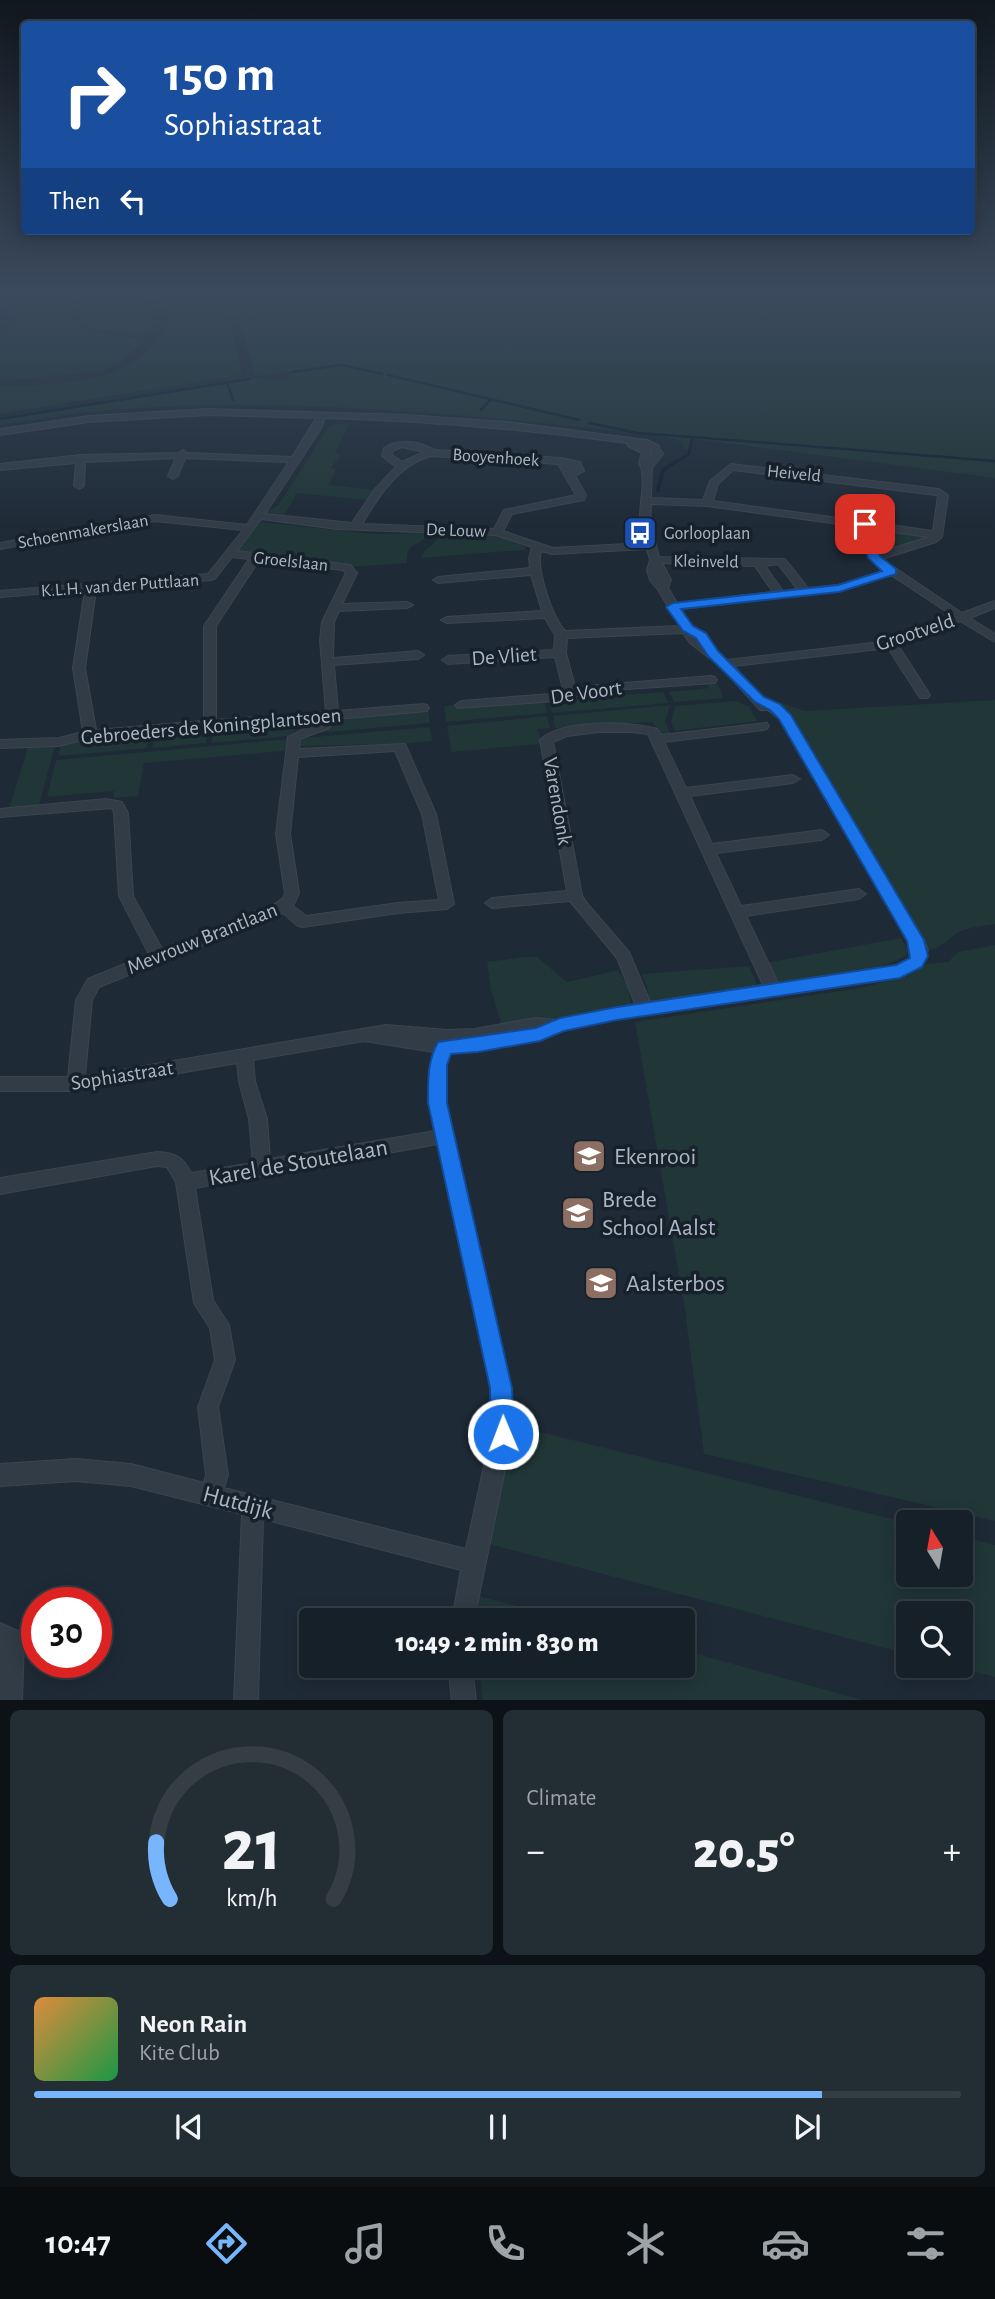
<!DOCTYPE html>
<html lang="en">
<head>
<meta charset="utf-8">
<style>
	body { margin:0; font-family:"Alegreya Sans",sans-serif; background:#232d34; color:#f1f3f6; height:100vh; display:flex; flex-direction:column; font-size:26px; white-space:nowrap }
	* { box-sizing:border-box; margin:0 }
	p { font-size:23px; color:#9ea3a8 }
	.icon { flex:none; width:38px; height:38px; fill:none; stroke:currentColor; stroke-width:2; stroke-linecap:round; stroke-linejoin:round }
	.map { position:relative; height:1700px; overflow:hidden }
	.sheet { display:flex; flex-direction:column; gap:10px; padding:10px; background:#0c1216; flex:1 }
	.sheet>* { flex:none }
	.hud { position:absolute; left:21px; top:21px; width:954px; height:214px; border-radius:7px; box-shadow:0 4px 18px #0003,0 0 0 2px #353e45; background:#1a4fa0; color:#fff; overflow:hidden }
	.needle { width:46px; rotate:349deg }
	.buttons { position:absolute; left:896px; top:1510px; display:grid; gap:14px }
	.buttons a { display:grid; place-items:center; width:77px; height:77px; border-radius:7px; background:#162028; box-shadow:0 4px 18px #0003,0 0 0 2px #353e45; font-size:35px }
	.speed { position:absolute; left:21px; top:1587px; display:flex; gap:14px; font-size:35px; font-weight:700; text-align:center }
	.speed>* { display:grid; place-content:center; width:91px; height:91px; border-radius:50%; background:#162028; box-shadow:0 4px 18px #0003,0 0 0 2px #353e45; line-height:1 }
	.speed .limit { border:10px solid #d22; background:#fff; color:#111 }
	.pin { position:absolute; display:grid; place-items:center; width:60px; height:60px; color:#fff; margin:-30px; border-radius:14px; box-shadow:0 4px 10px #0006 }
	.me { position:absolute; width:77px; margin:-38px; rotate:359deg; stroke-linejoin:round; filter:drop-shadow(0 0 5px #0008) }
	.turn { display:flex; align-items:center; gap:24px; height:147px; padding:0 28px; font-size:32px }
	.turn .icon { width:91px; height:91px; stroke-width:2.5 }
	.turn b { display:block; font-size:49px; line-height:60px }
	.then { display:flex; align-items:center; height:66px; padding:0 28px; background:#0003; gap:14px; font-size:26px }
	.big { font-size:52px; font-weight:800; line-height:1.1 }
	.sheet .card { flex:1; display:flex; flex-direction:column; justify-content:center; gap:10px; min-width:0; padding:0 24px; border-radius:10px; background:#232d34 }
	.sheet .dial { align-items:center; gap:0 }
	.dial svg { height:182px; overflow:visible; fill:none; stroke:#353e45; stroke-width:7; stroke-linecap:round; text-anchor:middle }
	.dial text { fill:#f1f3f6; stroke:none }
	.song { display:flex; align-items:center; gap:21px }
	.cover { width:84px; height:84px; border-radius:10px; background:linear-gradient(135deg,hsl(30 70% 55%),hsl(140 70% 35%)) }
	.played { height:7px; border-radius:4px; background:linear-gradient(90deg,#77b5fd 85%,#353e45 85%) }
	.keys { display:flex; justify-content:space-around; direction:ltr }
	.heat { display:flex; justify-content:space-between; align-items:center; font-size:38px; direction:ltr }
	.sheet .tiles { flex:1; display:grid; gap:10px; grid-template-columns:1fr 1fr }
	.card:last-child { grid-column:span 2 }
	.trip { position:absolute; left:299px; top:1608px; width:396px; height:70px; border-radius:7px; background:#162028; box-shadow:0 4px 18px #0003,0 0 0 2px #353e45; font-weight:800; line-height:70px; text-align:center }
	.menu { display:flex; height:112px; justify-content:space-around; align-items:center; background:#090d10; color:#9ea3a8 }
	.menu .icon { width:49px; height:49px }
	.menu .on { color:#77b5fd }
	.menu b { font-size:32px; color:#f1f3f6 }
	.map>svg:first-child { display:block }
</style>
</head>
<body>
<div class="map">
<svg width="995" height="1701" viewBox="0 0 995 1701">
	<rect width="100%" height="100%" fill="#1e2a36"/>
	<!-- green -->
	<path fill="#203637" d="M86 292C112 294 142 289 155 318L151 332 145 335 94 330 82 322V302L80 299 26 293Z
		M138 292H187L188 296 215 300 284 295V292H995V461L987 460 995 464V478L694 439 686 451 681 441 658 435C476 416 294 396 111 410 74 412 37 420 0 425V419L249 378 285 381 292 372 258 376 254 373 238 316H229L242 374 240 375 0 414V387C53 382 117 388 155 343 161 336 166 329 168 320L158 303Z
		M63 299 76 304 74 321 84 331 145 340 123 360 101 371 0 381V337L13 326V310L27 302Z
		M350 423 335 453 341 455 331 468 336 469 329 485 375 490 367 500 297 493 284 515 266 513 279 504 330 425Z
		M260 522 374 534 428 533C420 549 406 539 407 563L354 567 236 552Z
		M874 529 930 537 883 553Z
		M442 532 497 534 526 547 524 550 421 558C424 547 437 545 442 532Z
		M718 684 723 698 674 702 669 692 709 688 708 685Z
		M663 692 669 703 552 713 549 701Z
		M995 700V924C984 926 970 927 959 932 947 938 945 947 929 950L778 702 805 711Z
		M545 701 547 713 446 722 444 706 455 705 456 708Z
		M736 701 749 707 757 721 675 731 671 722 675 706Z
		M670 705 665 722 670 733 660 735 653 722 555 728 553 716Z
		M428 709 430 723 306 734C320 731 332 730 340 717Z
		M547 716 550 728 538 729 541 744 451 752 447 726Z
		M327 718 322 723 299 728 288 736 212 743V727Z
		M430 727 432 741 404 744 296 746 302 738Z
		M206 728V743L152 748 155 732Z
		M149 732 147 748 58 756 61 745 100 737Z
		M289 739 284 751 144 763 138 796 113 798 114 791 47 797 56 760Z
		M55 746 39 805 9 808 28 748Z
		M901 938 908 950 907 955C870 976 818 977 775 984L765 963Z
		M995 945V1521L704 1454 684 1304 635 1022 860 988 908 976 927 964 948 962 958 952Z
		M524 957H537L567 982 618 970 628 987 631 1006 502 1026 491 990 487 962Z
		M749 966 758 986 649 1003 647 986 641 974Z
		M512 1425 908 1523V1575H961V1536L995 1545V1677L953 1666H961V1614H908V1654L485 1543Z
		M478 1596 573 1620H479Z
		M683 1650 862 1700H483L479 1666H682Z"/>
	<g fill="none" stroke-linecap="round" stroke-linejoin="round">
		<!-- stream-far1 -->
		<path stroke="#122233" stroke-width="2.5" d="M292 372 342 365 382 374
			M388 375 579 420
			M227 382 233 400
			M481 410 490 400
			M0 419 250 379
			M589 423 638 433 692 437 689 454 674 463
			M692 437 995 461"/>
		<!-- stream -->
		<path stroke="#122233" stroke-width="3.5" d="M658 490 663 470 677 461"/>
		<!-- minor casing -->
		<g stroke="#3b4550" stroke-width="2">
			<path id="minor" d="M208 409 406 415 507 422 647 440 658 445 663 454 652 468 651 498 703 500 710 481 731 464 939 489 948 495 942 537 936 542 882 559 962 613 995 601V608L970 618 995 634V642L960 621 898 645 930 695 928 698H920L888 648 734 666 762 697 782 707 790 717 924 940 928 950 921 966 900 977 617 1019 563 1030 539 1040 478 1051 450 1053 446 1065 445 1103 511 1388 512 1422 508 1455 474 1620H452L461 1570 263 1519 258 1701H234L242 1514 131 1486 76 1481 0 1486V1464L76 1459 131 1464 204 1483 206 1475 198 1407 215 1360 210 1328 194 1303 176 1182 167 1167 157 1166 0 1194V1178L157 1152C175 1153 183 1156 191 1173L253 1163 249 1119 239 1081 237 1063 76 1091H0V1077H68L76 1000 88 979 149 954 119 896 114 813 112 808 0 817V809L106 799 122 802 128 813 133 896 162 949 253 912 269 908 283 898 285 893 276 834 288 737 322 720 90 738 59 746 0 748V740L59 738 83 732 73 668 85 590 0 597V591L208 574 243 530 155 521 0 549V543L155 515 247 525 289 462 185 458 178 476 173 479 168 476 176 458 85 462 84 486 79 489 74 486 76 463 0 470V464L81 455 179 453 183 450 187 453 292 457 316 418 208 415 89 422 0 435V429L89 416ZM325 418C427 421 525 429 627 443L628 446 642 453 639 463C647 476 639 505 640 520 640 528 643 536 645 543L553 548 503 531 512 514 584 500 586 495 575 476 584 471 580 462 561 458 435 450C419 441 399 438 384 448L382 456 396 467 375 489 352 523 265 514 320 430ZM640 445 651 449 653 454 650 458V450ZM402 447 424 452 402 462 392 455V451ZM431 456 558 464 576 495 504 510 494 529 362 524C379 496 398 465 431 456ZM733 470 936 495 938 496 933 531 713 501 718 484ZM651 504 707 506 861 527 869 558 884 571 838 585 808 588 785 559 659 557 650 523ZM261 519 337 529 496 535 532 547 529 558 530 568 438 577 433 580 438 583 531 575 542 611 447 617 441 620 447 623 545 618 555 635 554 650 448 656 442 660 448 664 555 657 564 693 461 701 455 705 457 708 571 700 583 692 715 683 717 680 715 677 711 676 575 687 566 653 567 638 683 633 690 643 721 667 760 710H768L779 719 909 940 912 950 909 959 897 966 778 983 746 916 859 899 866 894 859 889 741 906 716 853 822 840 829 835 822 830 712 844 690 796 793 783 800 779 793 775 686 788 664 742 763 730 767 729 769 726 767 723 661 735 657 729C631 721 560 719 540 740L567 891 492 898 485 903 492 908 570 901 617 958 635 1004 558 1020 535 1018 475 1029 447 1030 386 1025 85 1076 92 1000 99 987 283 913 298 926 303 927 398 913 447 909 454 904 436 814 405 744 299 749 300 739 329 728 336 719 427 711 429 708 427 705 423 704 338 711 334 665 418 659 424 655 418 651 333 658 334 622 339 611 407 608 413 605 407 602 342 604 357 573 350 565 237 551ZM871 529 929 537 878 553ZM647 549 650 560 647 570 650 580 658 590 680 626 565 631C552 616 536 570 541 551L552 554ZM232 557 249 559 204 626V721L96 730 85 668 96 590 211 580 215 579ZM259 560 343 570 346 573 322 622 320 640 326 712 216 720V626ZM662 563 755 566 773 592 677 603 668 588 671 580ZM778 564 797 589 783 591 765 566ZM891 575 953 616 889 641 727 660 699 639 681 609 839 591ZM599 732H632L648 734 763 985 650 1002 629 952 585 901 582 895 553 742 567 736ZM395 751 422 814 439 900 398 903 306 916 293 906 299 893 290 834 298 757ZM364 1041 434 1052C426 1078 429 1104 435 1131L270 1159 267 1119 255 1081 253 1060ZM438 1144 491 1388 490 1438 466 1549 224 1488 228 1475 218 1407 235 1360 229 1325 213 1300 195 1188Z
				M0 1623 20 1632 24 1640 22 1701H0Z
				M448 1666H472L476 1701H452Z"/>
		</g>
		<!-- minor -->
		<use href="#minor" fill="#313c47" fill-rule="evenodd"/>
	</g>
	<!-- sky -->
	<linearGradient id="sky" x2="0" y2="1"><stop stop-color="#10171e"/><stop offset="0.55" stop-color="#3b4a5d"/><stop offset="1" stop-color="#3b4a5d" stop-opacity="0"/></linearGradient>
	<rect width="995" height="531" fill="url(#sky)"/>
	<!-- route -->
	<path fill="#1a73e8" stroke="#114b97" stroke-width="2" d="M861 522 871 524 880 556 896 569V574L839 592 681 609 693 626 706 633 718 651 764 697 780 704 791 715 924 940 928 956 922 967 900 978 617 1020 564 1031 540 1041 478 1052 451 1054 447 1065V1103L512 1388 514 1434 511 1442 503 1445 494 1442 491 1434 490 1388 428 1103C428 1081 427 1062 438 1042L536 1028 560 1018 617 1007 896 965 910 958 907 941 779 719 770 710 755 702 708 656 696 638 683 631 666 607 673 603 838 585 882 571 868 558 859 524Z"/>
	<!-- icons -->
	<defs>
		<g id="bus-square" transform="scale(1.75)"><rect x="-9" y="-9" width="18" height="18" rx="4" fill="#1a4fb4" stroke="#17212b"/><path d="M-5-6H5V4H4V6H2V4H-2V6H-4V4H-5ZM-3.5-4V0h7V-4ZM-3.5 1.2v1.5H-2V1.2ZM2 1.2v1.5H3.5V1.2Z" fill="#fff"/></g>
		<g id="school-square" transform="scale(1.75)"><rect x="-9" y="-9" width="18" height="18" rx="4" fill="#8d6e63" stroke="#17212b"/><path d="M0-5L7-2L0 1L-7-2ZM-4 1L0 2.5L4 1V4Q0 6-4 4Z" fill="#fff"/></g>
	</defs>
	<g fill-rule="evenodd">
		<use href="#bus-square" x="640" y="533"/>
		<use href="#school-square" x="589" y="1156"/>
		<use href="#school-square" x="578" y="1213"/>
		<use href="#school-square" x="601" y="1283"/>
	</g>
	<g text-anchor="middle" stroke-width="7" stroke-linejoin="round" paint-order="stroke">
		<!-- far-street labels -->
		<g font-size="18" fill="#abb7c4" stroke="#17212b">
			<text transform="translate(496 457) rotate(4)" y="6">Booyenhoek</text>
			<text transform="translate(794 473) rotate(6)" y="6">Heiveld</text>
			<text transform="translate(456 530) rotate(2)" y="6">De Louw</text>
			<text transform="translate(83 531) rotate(-10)" y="6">Schoenmakerslaan</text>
			<text transform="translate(291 561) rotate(6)" y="6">Groelslaan</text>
			<text transform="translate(706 561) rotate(1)" y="6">Kleinveld</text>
			<text transform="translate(120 585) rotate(-4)" y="6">K.L.H. van der Puttlaan</text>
		</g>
		<!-- far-poi labels -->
		<g font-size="18" fill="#abb7c4" stroke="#17212b" text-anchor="start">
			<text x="664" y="539">Gorlooplaan</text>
		</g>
		<!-- street labels -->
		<g font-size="21" fill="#abb7c4" stroke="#17212b">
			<text transform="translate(915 632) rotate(-18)" y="7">Grootveld</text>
			<text transform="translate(504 656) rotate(-4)" y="7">De Vliet</text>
			<text transform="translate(586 692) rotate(-8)" y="7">De Voort</text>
			<text transform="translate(211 726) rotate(-5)" y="7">Gebroeders de Koningplantsoen</text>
			<text transform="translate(558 801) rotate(80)" y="7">Varendonk</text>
			<text transform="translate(202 938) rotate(-22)" y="7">Mevrouw Brantlaan</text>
			<text transform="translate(122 1075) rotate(-9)" y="7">Sophiastraat</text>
		</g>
		<!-- near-poi labels -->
		<g font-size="24" fill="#abb7c4" stroke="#17212b" text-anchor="start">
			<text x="614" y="1164">Ekenrooi</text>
			<text x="602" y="1207">Brede<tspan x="602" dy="28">School Aalst</tspan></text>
			<text x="626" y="1291">Aalsterbos</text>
		</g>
		<!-- near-street labels -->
		<g font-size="24" fill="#abb7c4" stroke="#17212b">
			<text transform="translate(298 1162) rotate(-10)" y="8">Karel de Stoutelaan</text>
			<text transform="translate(238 1502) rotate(15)" y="8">Hutdijk</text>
		</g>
	</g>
</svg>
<div class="buttons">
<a><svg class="needle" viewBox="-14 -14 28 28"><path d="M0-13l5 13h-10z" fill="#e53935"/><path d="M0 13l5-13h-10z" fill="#9ea3a8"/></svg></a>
<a><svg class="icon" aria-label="search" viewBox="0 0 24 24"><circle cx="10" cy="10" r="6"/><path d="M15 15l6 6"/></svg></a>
</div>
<div class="speed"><div class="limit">30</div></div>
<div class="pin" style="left:865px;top:524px;background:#d93025"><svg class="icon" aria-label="arrive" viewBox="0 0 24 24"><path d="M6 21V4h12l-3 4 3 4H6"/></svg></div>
<svg class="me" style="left:503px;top:1434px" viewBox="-20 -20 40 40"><circle r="17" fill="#1a73e8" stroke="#fff" stroke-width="3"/><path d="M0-11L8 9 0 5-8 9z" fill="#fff"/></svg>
<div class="trip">10:49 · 2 min · 830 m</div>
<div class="hud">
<div class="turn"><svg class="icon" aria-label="right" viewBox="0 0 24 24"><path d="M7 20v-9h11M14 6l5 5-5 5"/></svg><div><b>150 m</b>Sophiastraat</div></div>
<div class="then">Then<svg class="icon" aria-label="left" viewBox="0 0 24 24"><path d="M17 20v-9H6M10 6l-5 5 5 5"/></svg></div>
</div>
</div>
<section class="sheet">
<div class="tiles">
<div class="card dial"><svg viewBox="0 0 100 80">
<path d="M14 69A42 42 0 1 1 86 69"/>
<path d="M14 69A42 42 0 0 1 8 44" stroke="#77b5fd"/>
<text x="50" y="56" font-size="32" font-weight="700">21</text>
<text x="50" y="72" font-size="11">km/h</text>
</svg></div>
<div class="card"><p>Climate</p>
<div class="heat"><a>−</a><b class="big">20.5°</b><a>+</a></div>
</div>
<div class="card">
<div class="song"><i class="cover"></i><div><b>Neon Rain</b><p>Kite Club</p></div></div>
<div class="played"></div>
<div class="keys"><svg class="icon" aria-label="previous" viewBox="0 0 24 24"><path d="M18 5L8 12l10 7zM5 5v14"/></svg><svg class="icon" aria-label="pause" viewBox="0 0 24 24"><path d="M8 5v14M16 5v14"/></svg><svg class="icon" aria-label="next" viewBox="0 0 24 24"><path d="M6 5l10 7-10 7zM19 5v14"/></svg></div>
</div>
</div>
</section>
<nav class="menu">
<b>10:47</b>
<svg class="icon on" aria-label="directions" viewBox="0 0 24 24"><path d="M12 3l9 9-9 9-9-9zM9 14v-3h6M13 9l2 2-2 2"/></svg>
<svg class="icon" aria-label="music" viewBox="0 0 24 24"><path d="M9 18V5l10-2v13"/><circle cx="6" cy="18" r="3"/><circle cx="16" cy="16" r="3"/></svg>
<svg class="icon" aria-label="phone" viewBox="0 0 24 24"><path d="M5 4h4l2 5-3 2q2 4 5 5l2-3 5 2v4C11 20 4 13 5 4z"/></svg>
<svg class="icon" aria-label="climate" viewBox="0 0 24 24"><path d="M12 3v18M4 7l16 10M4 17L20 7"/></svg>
<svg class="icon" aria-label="car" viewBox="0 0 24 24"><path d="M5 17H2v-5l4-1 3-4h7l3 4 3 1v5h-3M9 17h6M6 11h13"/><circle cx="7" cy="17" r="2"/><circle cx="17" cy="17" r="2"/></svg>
<svg class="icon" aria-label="filters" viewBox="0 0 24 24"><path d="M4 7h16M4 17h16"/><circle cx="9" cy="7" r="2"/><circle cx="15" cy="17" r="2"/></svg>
</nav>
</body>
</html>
